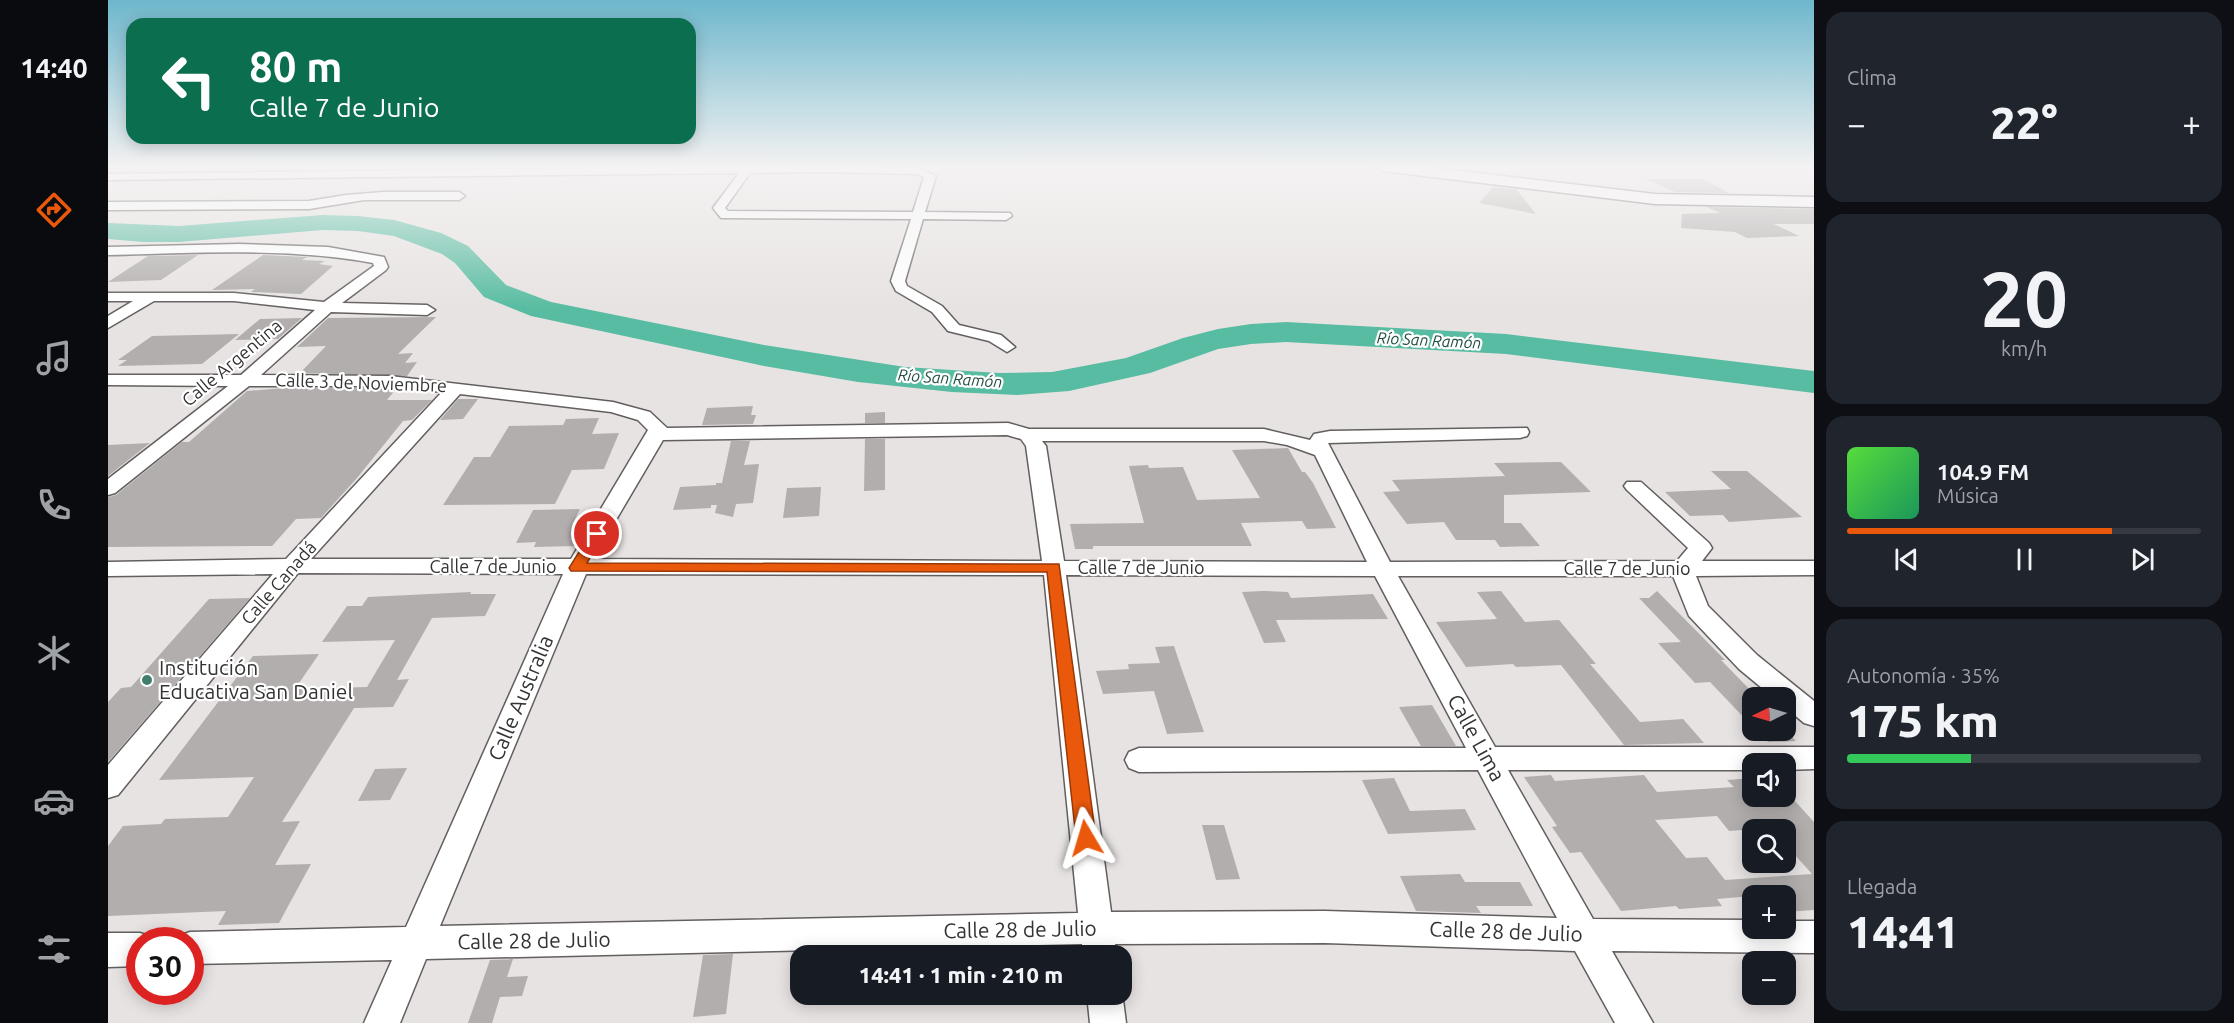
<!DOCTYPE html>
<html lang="es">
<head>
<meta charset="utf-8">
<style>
	body { margin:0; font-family:Ubuntu,sans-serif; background:#20242c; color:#f1f3f6; height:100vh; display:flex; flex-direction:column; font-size:22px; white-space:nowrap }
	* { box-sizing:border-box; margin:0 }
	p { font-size:20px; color:#9ea1a6 }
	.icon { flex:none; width:33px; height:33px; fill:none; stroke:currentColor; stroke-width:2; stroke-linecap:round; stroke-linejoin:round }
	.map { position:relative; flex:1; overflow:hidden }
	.panel { display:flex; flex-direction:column; gap:12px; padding:12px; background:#0d0f14; width:420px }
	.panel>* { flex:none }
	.hud { position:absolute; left:18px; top:18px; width:570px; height:126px; border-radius:18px; box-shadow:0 3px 15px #0003; background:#0b6e4f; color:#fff; overflow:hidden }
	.needle { width:39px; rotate:265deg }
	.tools { position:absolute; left:1634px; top:687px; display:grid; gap:12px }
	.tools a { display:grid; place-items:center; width:54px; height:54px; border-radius:12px; background:#171b24; box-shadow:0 3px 15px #0003; font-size:30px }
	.speed { position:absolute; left:18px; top:927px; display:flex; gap:12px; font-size:30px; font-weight:700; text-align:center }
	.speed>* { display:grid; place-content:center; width:78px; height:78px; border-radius:50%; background:#171b24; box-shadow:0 3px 15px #0003; line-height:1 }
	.speed .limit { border:9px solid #d22; background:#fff; color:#111 }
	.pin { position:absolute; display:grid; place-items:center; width:51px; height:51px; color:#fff; margin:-26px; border:3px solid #fff; border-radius:50%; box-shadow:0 2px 6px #0007 }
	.me { position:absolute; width:66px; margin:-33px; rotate:353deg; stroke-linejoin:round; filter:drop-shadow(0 0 4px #0008) }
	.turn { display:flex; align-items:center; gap:21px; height:126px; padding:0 24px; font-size:27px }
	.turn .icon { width:78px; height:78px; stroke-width:2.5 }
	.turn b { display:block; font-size:42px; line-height:51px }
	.big { font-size:45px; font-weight:800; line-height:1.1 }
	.panel .card { flex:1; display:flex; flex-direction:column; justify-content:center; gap:9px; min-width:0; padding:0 21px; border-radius:18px; background:#20242c }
	.panel .dial { align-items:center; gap:0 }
	.dial b { font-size:78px; line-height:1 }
	.song { display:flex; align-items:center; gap:18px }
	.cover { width:72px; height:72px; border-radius:9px; background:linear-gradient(135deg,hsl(110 70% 55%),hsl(150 70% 35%)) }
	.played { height:6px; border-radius:3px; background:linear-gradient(90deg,#ea580c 75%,#363941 75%) }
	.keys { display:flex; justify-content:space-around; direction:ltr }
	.heat { display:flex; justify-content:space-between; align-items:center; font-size:33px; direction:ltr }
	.charge { height:9px; border-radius:4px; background:linear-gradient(90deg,#34c759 35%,#363941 0) }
	.trip { position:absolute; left:682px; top:945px; width:342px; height:60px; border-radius:18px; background:#171b24; box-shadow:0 3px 15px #0003; font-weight:800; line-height:60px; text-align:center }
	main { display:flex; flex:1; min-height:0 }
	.tabs { display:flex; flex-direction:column; width:108px; justify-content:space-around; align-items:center; background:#090b0e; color:#9ea1a6 }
	.tabs .icon { width:42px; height:42px }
	.tabs .active { color:#ea580c }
	.tabs b { font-size:27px; color:#f1f3f6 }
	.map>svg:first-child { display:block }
</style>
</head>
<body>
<main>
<nav class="tabs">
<b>14:40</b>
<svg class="icon active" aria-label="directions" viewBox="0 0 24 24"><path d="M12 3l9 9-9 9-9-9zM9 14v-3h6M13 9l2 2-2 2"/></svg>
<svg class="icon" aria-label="music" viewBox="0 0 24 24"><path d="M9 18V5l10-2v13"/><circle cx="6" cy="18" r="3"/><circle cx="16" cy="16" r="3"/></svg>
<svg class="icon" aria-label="phone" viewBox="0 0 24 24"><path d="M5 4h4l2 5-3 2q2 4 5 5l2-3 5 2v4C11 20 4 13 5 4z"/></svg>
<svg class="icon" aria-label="climate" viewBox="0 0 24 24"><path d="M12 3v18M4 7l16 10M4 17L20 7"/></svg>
<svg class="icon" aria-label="car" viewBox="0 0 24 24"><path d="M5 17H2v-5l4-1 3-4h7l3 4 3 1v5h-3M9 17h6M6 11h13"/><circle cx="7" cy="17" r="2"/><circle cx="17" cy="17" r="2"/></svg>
<svg class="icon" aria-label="filters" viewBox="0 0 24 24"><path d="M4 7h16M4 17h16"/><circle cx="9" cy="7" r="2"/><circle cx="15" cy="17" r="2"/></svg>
</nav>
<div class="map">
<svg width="1706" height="1023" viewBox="0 0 1706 1023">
	<rect width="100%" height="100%" fill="#e7e3e2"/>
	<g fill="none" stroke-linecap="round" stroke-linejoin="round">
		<!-- river -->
		<path fill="#57bca1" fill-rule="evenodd" d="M215 215 250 216 286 220 333 233 360 246 398 285 443 302 656 345 797 367 891 373 944 372 1018 358 1075 338 1110 329 1143 324 1178 322 1398 334 1706 371V393L1398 354 1178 342 1143 344 1110 349 1042 373 961 391 909 395 844 392 750 382 656 366 423 316 376 297 347 263 334 254 286 236 250 231 215 230 71 242H36L0 239V223L71 226Z"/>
	</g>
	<!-- building -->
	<path fill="#b1aead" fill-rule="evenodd" d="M1538 179H1595L1621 193 1567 192Z
		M1385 187 1408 189 1428 214 1371 203Z
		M1599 207 1706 209V224H1666L1691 236 1639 238 1627 232 1573 228 1574 214 1612 213Z
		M90 255 53 280 0 282 40 256Z
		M155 255 199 257 194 260 217 261 211 264 225 266 193 294 143 292 147 289 104 290Z
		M328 317 290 354 305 353 297 363 309 362 299 376 192 373 218 346 189 347 220 318Z
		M194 318 170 339 127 340 152 319Z
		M131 334 94 364 10 366 19 360H10L44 336Z
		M177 388H282L288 389 279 400H324L304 420 295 421 249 478 213 518 188 519 164 546 0 547V497L8 495 74 442H81L139 391Z
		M350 399H370L355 419 332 420Z
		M645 406 643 415H648L645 424 594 425 599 408Z
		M777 412V423H757V413Z
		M491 418 484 434 511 433 496 469 464 470 447 504 335 505 366 457H382L401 426 455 425 458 419Z
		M757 439H777V490L756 491Z
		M623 441H642L636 465 651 464 645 503 628 504 625 517 607 513 609 505H603V508L565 510 572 487 608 485V483H614Z
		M42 443 0 476V445Z
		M1180 448 1194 472H1197L1205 483 1228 528 1199 529 1194 521 1133 523 1144 546H985V549H967L962 524 1036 523 1021 466 1040 465 1041 468 1075 467 1089 500 1152 498 1124 450Z
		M1453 462 1483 492 1396 495V523H1413L1432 546 1392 547 1387 540H1348L1336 522 1299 524 1275 492 1292 491 1284 480 1397 476 1386 463Z
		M1603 471H1639L1694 517 1621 522 1615 515 1582 516 1557 492 1623 489Z
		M713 487 711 516 675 518 679 488Z
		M472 509 465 523 481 522 468 546 426 547 428 542 408 543 425 510Z
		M1155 591 1180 592 1183 598 1265 594 1280 619 1168 620 1178 642 1156 643 1134 592Z
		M1393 591 1417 622 1451 620 1488 664H1482L1532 722 1575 719 1596 743 1516 745 1453 665 1408 667 1405 664 1358 667 1328 622 1389 619 1369 592Z
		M1549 591 1617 660H1613L1646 694H1643L1646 698H1644V726L1602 682 1587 683 1550 643 1573 642 1531 598H1541Z
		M363 592 362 594H388L377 616 324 618 289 680 301 679 285 707 246 708 174 822 192 821 167 865 203 864 171 923 110 925 118 911 0 916V846L15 826 53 824 57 819 120 817 146 777 51 780 145 656 211 654 187 689 259 687 287 640 214 642 239 606H254L260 597Z
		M142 598 0 762V702L13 688 23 687 101 599Z
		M1066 646 1074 670 1096 732 1059 734 1046 691 995 694 988 671 1021 669 1020 664 1052 663 1047 647Z
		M1324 705 1348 746H1313L1291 707Z
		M1649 730H1677L1688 741 1660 742Z
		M299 768 282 800 250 801 267 769Z
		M1443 775 1447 781 1536 775 1549 792 1626 787 1619 780 1644 778V796H1677V790L1706 822V910L1677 912V896H1644L1609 899 1614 906 1571 909 1568 906 1513 911 1473 852 1462 853 1444 827 1449 826 1416 777ZM1609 816 1621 831 1661 828 1677 830V844L1704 874 1617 880 1599 857 1578 858 1547 820Z
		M1286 778 1302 811 1357 809 1368 830 1280 834 1254 780Z
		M1094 825H1116L1132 879 1108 880Z
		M1352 874 1357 882H1412L1425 906H1368L1373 913 1308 911 1292 876Z
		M625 954 618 1014 585 1017 595 955Z
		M405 959 399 977 420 976 414 996 392 997 384 1023H360L382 960Z"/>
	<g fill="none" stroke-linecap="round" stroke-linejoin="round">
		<!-- street casing -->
		<g stroke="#635f5f" stroke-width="3">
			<path id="street" d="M637 166 811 168 828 176 817 212 902 213 904 216 898 220 815 219 797 281 799 286 834 306 851 325 893 335 907 347 899 352 881 341 840 331 824 312 788 291 783 281 803 219 613 218 605 208 631 173 0 180V174ZM717 172 809 174 816 177 805 212 620 211 617 208 642 173Z
				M275 192H351L357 196 351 200H256L201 209 0 210V202L201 201 238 195Z
				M131 244 220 247 276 257 280 267 278 270 234 303 319 305 327 310 319 315 223 312 153 375 282 376 505 402 542 412 559 428 900 423 921 429H1156L1202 440 1206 434 1222 431 1419 428 1421 432 1419 436 1412 438 1220 443 1282 562 1569 561 1580 548 1519 490 1516 486 1519 482H1533L1601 543 1604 548 1594 561H1706V575L1588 576 1600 606 1649 655 1706 701V726L1696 723 1677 707V698H1666L1631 669 1581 616 1565 576H1290L1387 747H1706V769L1677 770V764H1644V770H1400L1485 919 1644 920V928H1677V921H1706V953L1504 951 1545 1023H1507L1467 951 1217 943 1007 944 1009 956H975L974 944 318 959 292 1023H256L284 960 82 964V940H68L70 936 82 932 298 927 455 574 190 573 10 795 0 798V765L165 574 0 576V562L178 559 334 392 282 386H141L7 493 0 495V479L120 386 0 385V375H133L207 310 126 301H46L0 328V316L25 301H0V293H126L216 302 266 266 265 263C178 247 89 253 0 255V247ZM352 394 503 412 530 420 540 430 463 559H203ZM899 435 913 439 918 446 934 561 485 559 555 440ZM934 441H1156L1179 445 1207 455 1259 562 956 561 938 446ZM478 574 936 575 970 913 332 926ZM958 575 1267 576 1358 748H1031L1021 752 1017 760 1021 768 1031 772 1370 770 1449 918 1217 911 1003 912Z
				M0 933H32L44 937 45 940H32V966L0 967Z
				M1014 992 1018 1023H982L979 994H1014Z"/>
		</g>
		<!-- secondary casing -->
		<g stroke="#635f5f" stroke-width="3">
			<path id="secondary" d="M1267 166H1311L1547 194 1706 197V207L1547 204 1275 171Z"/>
		</g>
		<!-- street -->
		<use href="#street" fill="#fff" fill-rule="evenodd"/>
		<!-- secondary -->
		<use href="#secondary" fill="#fff" fill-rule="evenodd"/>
	</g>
	<!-- sky -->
	<linearGradient id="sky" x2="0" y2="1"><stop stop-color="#6eb7cc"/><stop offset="0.54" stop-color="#f4f2f2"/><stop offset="1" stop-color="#f4f2f2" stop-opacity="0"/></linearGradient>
	<rect width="1706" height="309" fill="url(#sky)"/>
	<!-- route -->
	<path fill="#ea580c" stroke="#983908" stroke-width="1.5" d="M489 529 496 534 479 563 951 564 988 838 985 844 978 846 971 844 968 838 939 572 463 571 461 568 484 531Z"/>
	<!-- markers -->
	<circle fill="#3f7e6c" stroke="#fff" stroke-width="2" cx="39" cy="680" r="6"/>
	<g text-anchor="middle" stroke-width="4.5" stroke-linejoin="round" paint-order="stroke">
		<!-- far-water labels -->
		<g font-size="16" font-style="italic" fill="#234f42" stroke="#fff">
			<text transform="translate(1321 340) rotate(3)" y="6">Río San Ramón</text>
			<text transform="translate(842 378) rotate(4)" y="6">Río San Ramón</text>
		</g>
		<!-- street labels -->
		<g font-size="18" fill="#343333" stroke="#fff">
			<text transform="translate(124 363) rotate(-40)" y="6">Calle Argentina</text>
			<text transform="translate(253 383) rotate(2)" y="6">Calle 3 de Noviembre</text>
			<text x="385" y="573">Calle 7 de Junio</text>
			<text x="1033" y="574">Calle 7 de Junio</text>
			<text x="1519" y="575">Calle 7 de Junio</text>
			<text transform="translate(171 583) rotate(-49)" y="6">Calle Canadá</text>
		</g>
		<!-- near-poi labels -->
		<g font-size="21" fill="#343333" stroke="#fff" text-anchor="start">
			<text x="51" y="675">Institución<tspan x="51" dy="24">Educativa San Daniel</tspan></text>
		</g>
		<!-- near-street labels -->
		<g font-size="21" fill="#343333" stroke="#fff">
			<text transform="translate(413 698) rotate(-67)" y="7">Calle Australia</text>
			<text transform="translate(1368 738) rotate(61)" y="7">Calle Lima</text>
			<text transform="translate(912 930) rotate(-1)" y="7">Calle 28 de Julio</text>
			<text transform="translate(1398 932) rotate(2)" y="7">Calle 28 de Julio</text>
			<text transform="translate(426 941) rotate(-1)" y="7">Calle 28 de Julio</text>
		</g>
	</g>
</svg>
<div class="tools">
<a><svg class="needle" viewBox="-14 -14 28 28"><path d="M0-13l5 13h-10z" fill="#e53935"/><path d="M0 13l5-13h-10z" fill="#9ea1a6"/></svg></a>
<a><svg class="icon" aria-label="sound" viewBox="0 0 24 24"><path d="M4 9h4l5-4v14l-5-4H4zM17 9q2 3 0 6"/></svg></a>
<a><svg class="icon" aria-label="search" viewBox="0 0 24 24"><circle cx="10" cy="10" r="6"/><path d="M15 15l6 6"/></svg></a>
<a>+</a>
<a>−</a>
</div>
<div class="speed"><div class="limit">30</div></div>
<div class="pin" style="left:489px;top:534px;background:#d93025"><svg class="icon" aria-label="arrive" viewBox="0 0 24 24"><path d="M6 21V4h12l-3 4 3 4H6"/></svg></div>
<svg class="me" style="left:978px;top:838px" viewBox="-20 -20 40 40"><path d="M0-17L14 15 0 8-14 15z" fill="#ea580c" stroke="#fff" stroke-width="4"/></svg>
<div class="trip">14:41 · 1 min · 210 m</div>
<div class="hud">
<div class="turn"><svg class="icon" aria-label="left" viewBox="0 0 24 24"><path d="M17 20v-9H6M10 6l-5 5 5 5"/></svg><div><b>80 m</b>Calle 7 de Junio</div></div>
</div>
</div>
<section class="panel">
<div class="card"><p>Clima</p>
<div class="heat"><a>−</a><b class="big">22°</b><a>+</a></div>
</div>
<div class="card dial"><b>20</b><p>km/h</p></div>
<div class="card">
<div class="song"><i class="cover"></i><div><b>104.9 FM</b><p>Música</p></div></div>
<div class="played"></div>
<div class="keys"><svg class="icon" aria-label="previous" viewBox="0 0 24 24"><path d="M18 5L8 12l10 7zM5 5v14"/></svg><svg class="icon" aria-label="pause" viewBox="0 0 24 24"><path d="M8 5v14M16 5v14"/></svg><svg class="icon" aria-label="next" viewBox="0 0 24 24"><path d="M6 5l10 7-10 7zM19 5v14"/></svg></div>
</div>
<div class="card"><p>Autonomía · 35%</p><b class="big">175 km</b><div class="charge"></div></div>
<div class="card"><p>Llegada</p><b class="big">14:41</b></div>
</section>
</main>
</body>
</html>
